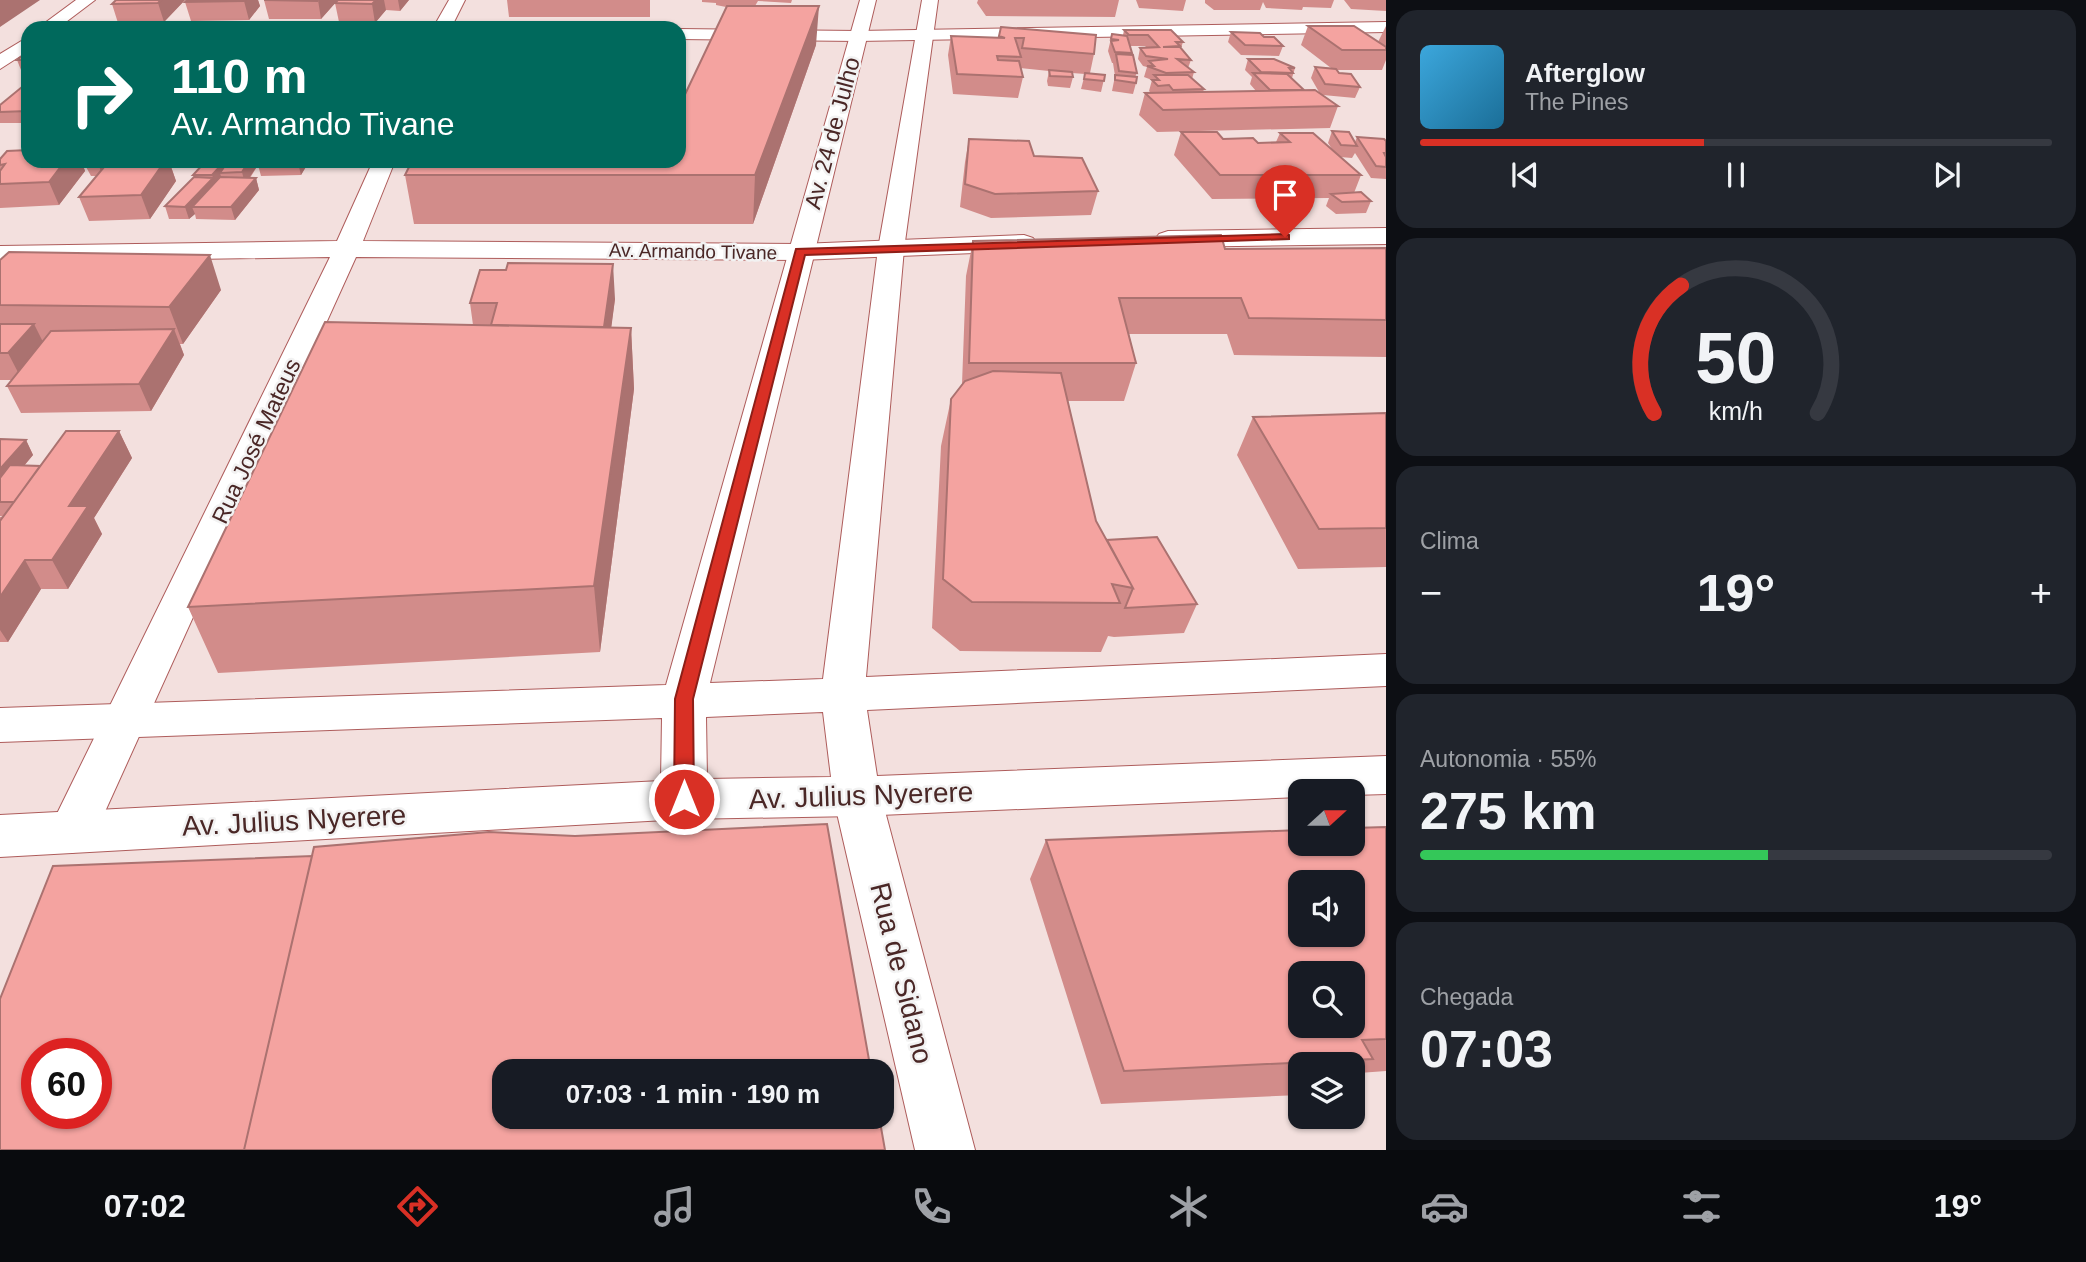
<!DOCTYPE html>
<html lang="pt">
<head>
<meta charset="utf-8">
<style>
	body { margin:0; font-family:Arial,sans-serif; background:#20242c; color:#f1f3f6; height:100vh; display:flex; flex-direction:column; font-size:26px; white-space:nowrap }
	* { box-sizing:border-box; margin:0 }
	p { font-size:23px; color:#9ea1a6 }
	.icon { flex:none; width:38px; height:38px; fill:none; stroke:currentColor; stroke-width:2; stroke-linecap:round; stroke-linejoin:round }
	.map { position:relative; flex:1; overflow:hidden }
	.drawer { display:flex; flex-direction:column; gap:10px; padding:10px; background:#0d0f14; width:700px }
	.drawer>* { flex:none }
	.guide { position:absolute; left:21px; top:21px; width:665px; height:147px; border-radius:21px; box-shadow:0 2px 5px #0004; background:#00695c; color:#fff; overflow:hidden }
	.needle { width:46px; rotate:69deg }
	.tools { position:absolute; left:1288px; top:779px; display:grid; gap:14px }
	.tools a { display:grid; place-items:center; width:77px; height:77px; border-radius:14px; background:#171b24; box-shadow:0 2px 5px #0004; font-size:35px }
	.speed { position:absolute; left:21px; top:1038px; display:flex; gap:14px; font-size:35px; font-weight:700; text-align:center }
	.speed>* { display:grid; place-content:center; width:91px; height:91px; border-radius:50%; background:#171b24; box-shadow:0 2px 5px #0004; line-height:1 }
	.speed .limit { border:10px solid #d22; background:#fff; color:#111 }
	.pin { position:absolute; display:grid; place-items:center; width:60px; height:60px; color:#fff; margin:-72px -30px; border-radius:50% 50% 50% 0; rotate:-45deg; box-shadow:0 0 7px #0007 }
	.pin .icon { rotate:45deg }
	.me { position:absolute; width:77px; margin:-38px; rotate:0deg; stroke-linejoin:round; filter:drop-shadow(0 0 5px #0008) }
	.turn { display:flex; align-items:center; gap:24px; height:147px; padding:0 35px; font-size:32px }
	.turn .icon { width:91px; height:91px; stroke-width:2.5 }
	.turn b { display:block; font-size:49px; line-height:60px }
	.big { font-size:52px; font-weight:800; line-height:1.1 }
	.drawer .card { flex:1; display:flex; flex-direction:column; justify-content:center; gap:10px; min-width:0; padding:0 24px; border-radius:21px; background:#20242c }
	.drawer .dial { align-items:center; gap:0 }
	.dial svg { height:182px; overflow:visible; fill:none; stroke:#363941; stroke-width:7; stroke-linecap:round; text-anchor:middle }
	.dial text { fill:#f1f3f6; stroke:none }
	.song { display:flex; align-items:center; gap:21px }
	.cover { width:84px; height:84px; border-radius:10px; background:linear-gradient(135deg,hsl(200 70% 55%),hsl(200 70% 35%)) }
	.played { height:7px; border-radius:4px; background:linear-gradient(90deg,#d93025 45%,#363941 45%) }
	.keys { display:flex; justify-content:space-around; direction:ltr }
	.heat { display:flex; justify-content:space-between; align-items:center; font-size:38px; direction:ltr }
	.charge { height:10px; border-radius:5px; background:linear-gradient(90deg,#34c759 55%,#363941 0) }
	.trip { position:absolute; left:492px; top:1059px; width:402px; height:70px; border-radius:21px; background:#171b24; box-shadow:0 2px 5px #0004; font-weight:800; line-height:70px; text-align:center }
	.tabs { display:flex; height:112px; justify-content:space-around; align-items:center; background:#090b0e; color:#9ea1a6 }
	.tabs .icon { width:49px; height:49px }
	.tabs .on { color:#d93025 }
	.tabs b { font-size:32px; color:#f1f3f6 }
	main { display:flex; flex:1; min-height:0 }
	.map>svg:first-child { display:block }
</style>
</head>
<body>
<main>
<div class="map">
<svg width="1386" height="1150" viewBox="0 0 1386 1150">
	<rect width="100%" height="100%" fill="#f3e0de"/>
	<g fill="none" stroke-linecap="round" stroke-linejoin="round">
		<!-- minor casing -->
		<g stroke="#ae5c5b" stroke-width="2">
			<path id="minor" d="M76 0H95L58 28H38Z
				M449 0H465L451 28H433Z
				M1386 22V32L858 41 679 39V29L858 31Z
				M28 37V51L0 69V54Z
				M373 161H395L363 241 800 244 1024 235 1033 238 1037 243 1033 248 1024 251 800 260 356 257 89 847 72 853 55 847 48 832 330 257 0 262V246L337 241Z
				M1386 228V244L1168 247 1159 244 1155 239 1159 234 1168 231Z
				M857 776 874 782 881 796 975 1150H915L833 796 840 782Z"/>
		</g>
		<!-- major casing -->
		<g stroke="#ae5c5b" stroke-width="2">
			<path id="major" d="M860 0H876L710 683 823 679 878 249 922 0H938L904 249 866 677 1386 654V686L867 710 877 776 1386 756V794L1353 795V791H1300V797L857 816 684 819 0 857V815L661 781 662 718 0 742V708L666 685ZM823 712 831 777 707 779 706 717Z"/>
		</g>
		<!-- minor -->
		<use href="#minor" fill="#fff" fill-rule="evenodd"/>
		<!-- major -->
		<use href="#major" fill="#fff" fill-rule="evenodd"/>
	</g>
	<!-- wall -->
	<path fill="#d28c8a" d="M185 0 164 22 118 23 112 4Z
		M187 0H258L260 6 249 20 191 21 185 2Z
		M264 0H337V1L321 19H269Z
		M338 0H409L400 11 386 10 375 23 339 22 335 3Z
		M507 0H650V17H509Z
		M702 0H792L791 3 758 1 755 6 816 45 753 224H414L405 175 679 161 726 7 716 5V3L702 2Z
		M978 0H1119L1115 17 986 16 977 3Z
		M1136 0H1186L1183 11 1139 8Z
		M1205 0H1334L1331 8 1303 7 1302 10 1266 8 1263 2 1260 10H1214L1205 3Z
		M1344 0H1386V11L1351 9Z
		M1308 26 1378 42 1386 26V60L1382 70H1337L1339 73 1360 87 1355 98 1323 95 1338 106 1330 128 1157 132 1139 115 1145 93H1151L1149 91 1152 80 1144 77 1147 67 1143 66 1138 59 1140 48H1147L1145 46H1130L1137 73 1135 77 1136 83 1133 94 1112 91 1115 76 1113 63H1112L1108 51 1112 34 1123 35 1124 30 1183 42 1181 48 1191 60 1188 68 1194 72 1192 79 1204 89 1203 92 1256 91 1250 84 1252 77 1245 70 1248 59 1295 68 1292 78 1304 90 1319 92 1311 78 1315 67 1331 68 1301 45Z
		M1001 27 1094 54 1090 73 1105 75 1101 92 1081 89 1085 74 1072 73 1073 77 1070 88 1048 86 1047 81 1049 71 1020 68 1023 77 1018 98 953 94 948 55 951 36 998 38Z
		M1231 32 1264 37 1283 46 1279 56 1241 55 1228 42Z
		M28 51V80H25L17 60Z
		M28 82V123H0V105Z
		M1332 131 1355 142 1357 137 1386 141V179L1371 178 1355 153 1352 158 1340 157 1361 175 1354 193 1371 201 1366 213 1336 214 1326 206 1329 198 1212 199 1174 155 1181 132 1258 143 1276 142 1280 133 1332 149 1328 143Z
		M969 139 1034 156 1098 191 1091 215 991 218 960 207 965 162Z
		M0 159 28 161H169L176 181 150 219 89 221 79 197 96 176H91L85 165H83L85 171 59 205 0 208Z
		M206 161H306L307 165 301 175 261 176 258 165 250 178H256L259 190 235 220 196 219 195 214 189 219H169L165 206 194 177 193 175Z
		M973 241 1225 249 1386 248V357L1234 355 1227 334H1129L1136 363 1124 401H1068L1096 521 1107 540 1197 604 1184 633 1114 637 1108 636 1101 652 960 651 932 628 941 446 951 399 962 384 966 276Z
		M0 260 221 290 183 344H180L184 355 151 411 21 413 7 386 12 380H0Z
		M615 299 611 327 631 328 634 389 600 652 218 673 188 607 473 325 470 303Z
		M1386 413V567L1298 569 1237 455 1253 417Z
		M119 431 132 458 94 518 102 534 68 589H41L8 642H0V517L4 516H0V439L26 440 33 455 24 466H40Z
		M1386 827V1071L1359 1073 1353 1079V1064H1300V1095L1101 1104 1030 879 1046 840Z"/>
	<!-- shaded-wall -->
	<path fill="#ab7270" d="M0 0H40L0 27Z
		M161 0H185L164 22 158 3Z
		M245 0H258L260 6 249 20 244 1Z
		M318 0H337V1L321 19Z
		M376 0H384L386 10 375 23 372 4Z
		M398 0H409L400 11Z
		M819 6 816 45 753 224 755 175Z
		M65 161H81L85 171 59 205 49 182Z
		M101 161H117L103 176 98 164Z
		M165 161H169L176 181 150 219 141 195Z
		M225 161H239L220 173 222 180 192 207 195 214 189 219 185 207 213 178 212 175Z
		M249 161 260 162 245 184 242 172Z
		M299 161H306L307 165 301 175 298 163Z
		M256 178 259 190 235 220 231 207Z
		M210 255 221 290 183 344 169 307Z
		M613 264 615 299 604 384 602 346Z
		M34 324 47 350 22 380 8 353Z
		M631 328 634 389 600 652 594 586Z
		M174 329 184 355 151 411 139 384Z
		M119 431 132 458 94 518 102 534 68 589 52 560 69 506Z
		M26 440 33 455 0 494V469Z
		M25 560 41 589 8 642 0 630V597Z"/>
	<!-- building -->
	<path fill="#f4a3a0" stroke="#ab7270" stroke-width="2" fill-rule="evenodd" d="M116 0H161L158 3 112 4Z
		M187 0H245L244 1 185 2Z
		M264 0H317V1Z
		M338 0H376L372 4 335 3Z
		M727 6H819L755 175H405L412 161H679V107Z
		M253 25H286L284 28H251Z
		M1308 26H1354L1386 47V50H1342Z
		M1001 27 1096 35 1094 54 1022 48 1024 38H1015L1021 57 997 56 998 60 1019 61 1023 77 957 74 951 36 1005 38 999 36Z
		M1124 30H1171L1183 42H1176L1180 46 1163 47H1180L1191 60 1177 59 1194 72 1166 73 1147 66H1154L1149 61 1168 59 1146 56 1140 48 1159 47 1148 35H1129Z
		M1231 32 1260 33 1264 37H1274L1283 46 1245 45Z
		M1112 34 1127 36 1132 53 1115 52 1111 41 1119 40 1111 39Z
		M28 51V60H17Z
		M1116 54 1133 55 1137 73 1119 71Z
		M1248 59H1274L1295 68H1289L1293 73 1261 72Z
		M1315 67 1336 69 1339 73 1351 74 1360 87 1325 84Z
		M1049 70 1072 72 1073 77 1050 76Z
		M1085 73 1105 75 1104 81 1084 79Z
		M1253 73 1287 74 1304 90H1270Z
		M1115 75 1137 77 1136 83 1115 80Z
		M1154 75H1188L1204 89 1173 90 1169 85 1158 86 1152 80H1159Z
		M28 82V111L0 112V105Z
		M1315 90 1338 106 1163 110 1145 93Z
		M1332 131 1349 132 1357 146 1341 145Z
		M1181 132H1217L1223 139 1253 138 1258 143 1290 142 1280 133H1313L1361 175H1220Z
		M1357 137 1384 139 1386 141V153H1384L1386 157V167L1376 166Z
		M969 139 1029 141 1034 156 1082 158 1098 191 995 194 965 184Z
		M28 150V161H65L49 182 0 184V171L5 164 0 165V159L7 151Z
		M89 161H101L98 164H86Z
		M109 161H165L141 195 79 197Z
		M206 161H225L212 175H193Z
		M228 161H249L242 172 220 173Z
		M259 161H299L298 163 258 164Z
		M194 177 213 178 185 207 165 206Z
		M220 177 256 178 231 207H192Z
		M1361 192 1371 201 1342 202 1331 194Z
		M1221 235 1225 249 1386 248V320L1249 318 1241 298H1119L1136 363H969L973 241Z
		M9 252 210 255 169 307 0 305V260Z
		M508 263 613 264 604 327 491 325 497 303H470L480 270H506Z
		M325 322 631 328 594 586 188 607Z
		M0 324H34L8 353H0Z
		M174 329 139 384 7 386 51 331Z
		M993 371 1061 373 1096 521 1133 588 1112 584 1120 603 972 602 943 579 951 399 965 381Z
		M1386 413V528L1319 529 1253 417Z
		M66 431H119L69 506H88L52 560H25L0 597V521Z
		M0 439 26 440 0 469Z
		M10 465 40 466 14 502H0V478Z
		M1157 537 1197 604 1125 608 1133 588 1107 540Z
		M827 824 871 1071H504V1116H879L885 1150H244L314 847 489 832 575 836Z
		M1386 827V1039L1362 1040 1373 1059 1124 1071 1046 840 1300 830V844H1353V828ZM1300 882H1353V934H1300ZM1300 973H1353V1026H1300Z
		M312 856 244 1150H0V999L53 866ZM37 1054H96V1113H37Z"/>
	<!-- route -->
	<path fill="#d93025" stroke="#8d1f18" stroke-width="2" d="M1285 234 1289 235V239L805 255 693 699 694 799 691 805H677L674 799 675 699 796 249Z"/>
	<g text-anchor="middle" stroke-width="5" stroke-linejoin="round" paint-order="stroke">
		<!-- far-street labels -->
		<g font-size="19" fill="#4a2726" stroke="#f2f2f2">
			<text transform="translate(693 251) rotate(1)" y="7">Av. Armando Tivane</text>
		</g>
		<!-- street labels -->
		<g font-size="23" fill="#4a2726" stroke="#f2f2f2">
			<text transform="translate(832 133) rotate(-75)" y="8">Av. 24 de Julho</text>
			<text transform="translate(256 441) rotate(-65)" y="8">Rua José Mateus</text>
		</g>
		<!-- near-street labels -->
		<g font-size="28" fill="#4a2726" stroke="#f2f2f2">
			<text transform="translate(861 795) rotate(-2)" y="10">Av. Julius Nyerere</text>
			<text transform="translate(294 820) rotate(-3)" y="10">Av. Julius Nyerere</text>
			<text transform="translate(902 973) rotate(76)" y="10">Rua de Sidano</text>
		</g>
	</g>
</svg>
<div class="tools">
<a><svg class="needle" viewBox="-14 -14 28 28"><path d="M0-13l5 13h-10z" fill="#e53935"/><path d="M0 13l5-13h-10z" fill="#9ea1a6"/></svg></a>
<a><svg class="icon" aria-label="sound" viewBox="0 0 24 24"><path d="M4 9h4l5-4v14l-5-4H4zM17 9q2 3 0 6"/></svg></a>
<a><svg class="icon" aria-label="search" viewBox="0 0 24 24"><circle cx="10" cy="10" r="6"/><path d="M15 15l6 6"/></svg></a>
<a><svg class="icon" aria-label="layers" viewBox="0 0 24 24"><path d="M12 4l9 5-9 5-9-5zM3 14l9 5 9-5"/></svg></a>
</div>
<div class="speed"><div class="limit">60</div></div>
<div class="pin" style="left:1285px;top:237px;background:#d93025"><svg class="icon" aria-label="arrive" viewBox="0 0 24 24"><path d="M6 21V4h12l-3 4 3 4H6"/></svg></div>
<svg class="me" style="left:684px;top:799px" viewBox="-20 -20 40 40"><circle r="17" fill="#d93025" stroke="#fff" stroke-width="3"/><path d="M0-11L8 9 0 5-8 9z" fill="#fff"/></svg>
<div class="trip">07:03 · 1 min · 190 m</div>
<div class="guide">
<div class="turn"><svg class="icon" aria-label="right" viewBox="0 0 24 24"><path d="M7 20v-9h11M14 6l5 5-5 5"/></svg><div><b>110 m</b>Av. Armando Tivane</div></div>
</div>
</div>
<section class="drawer">
<div class="card">
<div class="song"><i class="cover"></i><div><b>Afterglow</b><p>The Pines</p></div></div>
<div class="played"></div>
<div class="keys"><svg class="icon" aria-label="previous" viewBox="0 0 24 24"><path d="M18 5L8 12l10 7zM5 5v14"/></svg><svg class="icon" aria-label="pause" viewBox="0 0 24 24"><path d="M8 5v14M16 5v14"/></svg><svg class="icon" aria-label="next" viewBox="0 0 24 24"><path d="M6 5l10 7-10 7zM19 5v14"/></svg></div>
</div>
<div class="card dial"><svg viewBox="0 0 100 80">
<path d="M14 69A42 42 0 1 1 86 69"/>
<path d="M14 69A42 42 0 0 1 26 13" stroke="#d93025"/>
<text x="50" y="56" font-size="32" font-weight="700">50</text>
<text x="50" y="72" font-size="11">km/h</text>
</svg></div>
<div class="card"><p>Clima</p>
<div class="heat"><a>−</a><b class="big">19°</b><a>+</a></div>
</div>
<div class="card"><p>Autonomia · 55%</p><b class="big">275 km</b><div class="charge"></div></div>
<div class="card"><p>Chegada</p><b class="big">07:03</b></div>
</section>
</main>
<nav class="tabs">
<b>07:02</b>
<svg class="icon on" aria-label="directions" viewBox="0 0 24 24"><path d="M12 3l9 9-9 9-9-9zM9 14v-3h6M13 9l2 2-2 2"/></svg>
<svg class="icon" aria-label="music" viewBox="0 0 24 24"><path d="M9 18V5l10-2v13"/><circle cx="6" cy="18" r="3"/><circle cx="16" cy="16" r="3"/></svg>
<svg class="icon" aria-label="phone" viewBox="0 0 24 24"><path d="M5 4h4l2 5-3 2q2 4 5 5l2-3 5 2v4C11 20 4 13 5 4z"/></svg>
<svg class="icon" aria-label="climate" viewBox="0 0 24 24"><path d="M12 3v18M4 7l16 10M4 17L20 7"/></svg>
<svg class="icon" aria-label="car" viewBox="0 0 24 24"><path d="M5 17H2v-5l4-1 3-4h7l3 4 3 1v5h-3M9 17h6M6 11h13"/><circle cx="7" cy="17" r="2"/><circle cx="17" cy="17" r="2"/></svg>
<svg class="icon" aria-label="filters" viewBox="0 0 24 24"><path d="M4 7h16M4 17h16"/><circle cx="9" cy="7" r="2"/><circle cx="15" cy="17" r="2"/></svg>
<b>19°</b>
</nav>
</body>
</html>
